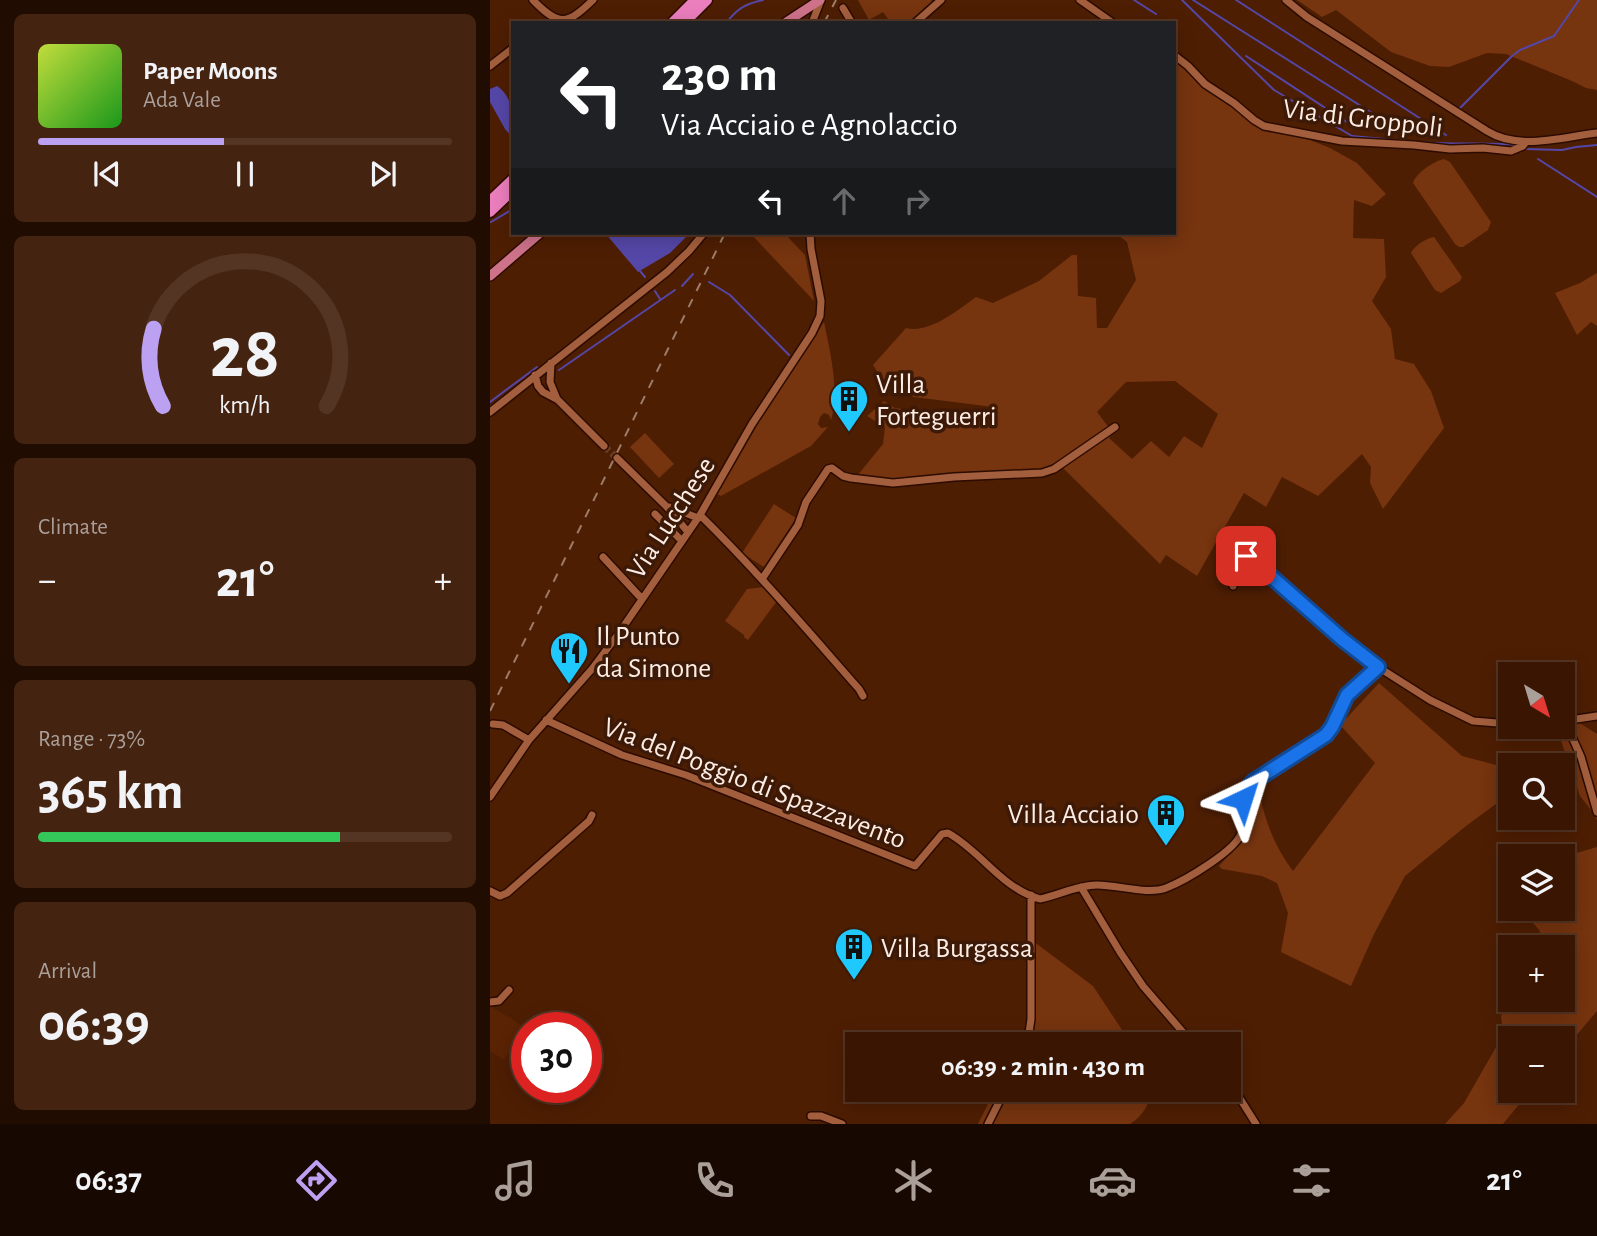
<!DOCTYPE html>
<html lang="en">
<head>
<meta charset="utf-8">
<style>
	body { margin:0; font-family:"Alegreya Sans",sans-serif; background:#452311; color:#f1f3f6; height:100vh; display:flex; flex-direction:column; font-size:26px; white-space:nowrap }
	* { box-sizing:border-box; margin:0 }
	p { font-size:23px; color:#ab9f99 }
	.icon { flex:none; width:38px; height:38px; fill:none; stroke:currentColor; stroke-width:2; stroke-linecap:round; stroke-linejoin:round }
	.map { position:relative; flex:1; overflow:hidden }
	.sheet { display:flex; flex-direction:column; gap:14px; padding:14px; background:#200c01; width:490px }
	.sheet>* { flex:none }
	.banner { position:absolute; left:21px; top:21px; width:665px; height:214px; border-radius:0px; box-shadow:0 4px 18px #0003,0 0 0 2px #543524; background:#202124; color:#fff; overflow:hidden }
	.needle { width:46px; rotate:142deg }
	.tools { position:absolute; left:1008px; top:662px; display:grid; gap:14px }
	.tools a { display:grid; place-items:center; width:77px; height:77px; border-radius:0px; background:#3a1602; box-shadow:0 4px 18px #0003,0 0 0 2px #543524; font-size:35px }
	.speed { position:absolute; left:21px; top:1012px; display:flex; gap:14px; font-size:35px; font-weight:700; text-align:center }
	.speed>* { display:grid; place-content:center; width:91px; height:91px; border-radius:50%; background:#3a1602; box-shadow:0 4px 18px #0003,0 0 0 2px #543524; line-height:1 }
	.speed .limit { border:10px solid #d22; background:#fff; color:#111 }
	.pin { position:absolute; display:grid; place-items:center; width:60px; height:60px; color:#fff; margin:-30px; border-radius:14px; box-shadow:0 4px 10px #0006 }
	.me { position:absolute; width:77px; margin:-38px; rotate:41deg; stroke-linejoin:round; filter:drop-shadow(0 0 5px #0008) }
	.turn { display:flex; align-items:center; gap:24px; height:147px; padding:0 35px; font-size:32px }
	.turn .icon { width:91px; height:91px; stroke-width:2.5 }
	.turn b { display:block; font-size:49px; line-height:60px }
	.lanes { display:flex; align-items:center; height:66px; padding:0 35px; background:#0003; justify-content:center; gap:35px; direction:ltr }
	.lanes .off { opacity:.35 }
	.big { font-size:52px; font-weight:600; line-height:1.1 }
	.sheet .card { flex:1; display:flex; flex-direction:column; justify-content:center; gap:10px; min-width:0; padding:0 24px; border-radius:10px; background:#452311 }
	.sheet .dial { align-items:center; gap:0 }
	.dial svg { height:182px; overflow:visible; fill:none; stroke:#543524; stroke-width:7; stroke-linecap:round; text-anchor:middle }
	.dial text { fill:#f1f3f6; stroke:none }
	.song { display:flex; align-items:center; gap:21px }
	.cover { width:84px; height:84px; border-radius:10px; background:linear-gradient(135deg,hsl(70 70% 55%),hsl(120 70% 35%)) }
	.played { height:7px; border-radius:4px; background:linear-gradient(90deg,#bca0f2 45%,#543524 45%) }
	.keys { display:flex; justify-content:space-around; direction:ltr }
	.heat { display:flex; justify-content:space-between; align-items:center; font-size:38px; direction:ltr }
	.charge { height:10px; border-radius:5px; background:linear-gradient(90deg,#34c759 73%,#543524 0) }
	.trip { position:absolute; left:355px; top:1032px; width:396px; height:70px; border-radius:0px; background:#3a1602; box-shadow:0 4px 18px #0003,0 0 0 2px #543524; font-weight:600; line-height:70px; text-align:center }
	.tab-bar { display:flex; height:112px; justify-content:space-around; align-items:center; background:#170901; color:#ab9f99 }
	.tab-bar .icon { width:49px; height:49px }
	.tab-bar .on { color:#bca0f2 }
	.tab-bar b { font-size:32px; color:#f1f3f6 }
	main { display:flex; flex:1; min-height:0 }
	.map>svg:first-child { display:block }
</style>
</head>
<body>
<main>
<section class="sheet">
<div class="card">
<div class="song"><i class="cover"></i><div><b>Paper Moons</b><p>Ada Vale</p></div></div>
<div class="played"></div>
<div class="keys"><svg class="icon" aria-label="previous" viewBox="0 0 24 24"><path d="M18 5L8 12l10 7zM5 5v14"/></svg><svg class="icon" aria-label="pause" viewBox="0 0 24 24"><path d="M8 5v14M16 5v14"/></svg><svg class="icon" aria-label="next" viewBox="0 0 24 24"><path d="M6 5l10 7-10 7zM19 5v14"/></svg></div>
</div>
<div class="card dial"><svg viewBox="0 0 100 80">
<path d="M14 69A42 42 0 1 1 86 69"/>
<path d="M14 69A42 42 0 0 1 10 35" stroke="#bca0f2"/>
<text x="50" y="56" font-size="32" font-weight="700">28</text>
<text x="50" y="72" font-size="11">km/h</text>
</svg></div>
<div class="card"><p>Climate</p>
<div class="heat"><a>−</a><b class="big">21°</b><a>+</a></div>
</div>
<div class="card"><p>Range · 73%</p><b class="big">365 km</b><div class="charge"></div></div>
<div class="card"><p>Arrival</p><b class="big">06:39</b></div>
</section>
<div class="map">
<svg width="1107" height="1124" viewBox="0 0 1107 1124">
	<rect width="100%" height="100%" fill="#4e1e03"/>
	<!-- built -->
	<path fill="#5a2304" d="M0 1006 35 1027 14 1060 0 1051Z"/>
	<!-- green -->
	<path fill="#76340f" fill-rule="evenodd" d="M368 0H441L442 1 418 23H401L393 12 379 20Z
		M807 0H1107V90L1096 88 1082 81 1016 54 997 53 959 67 940 66 901 52 846 10 832 17Z
		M684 59 694 66 711 84 766 125 815 138 840 148 867 163 896 194 882 206 864 200 863 238 894 239 896 277 882 301 901 329 905 359 924 364 941 391 954 428 893 509 880 483 881 467 872 454 828 496 792 477 776 507 754 493 707 576 676 555 670 564 567 462 552 469 472 474 410 480 367 476 393 444 395 427 377 416 394 401 405 408 494 420 503 407 424 397 396 385 383 365 416 328C439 334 468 310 486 297L503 303 549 281 582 255H587L588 296 606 298 607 328H617L646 280 637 242 625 233H684ZM685 381 728 414 712 448 694 436 679 457 661 441 642 459 619 438 623 433 607 412 636 382Z
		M954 159 960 162 1001 222 998 230 973 247H969L965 244 923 183C926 173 944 161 954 159Z
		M260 233H294L315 255 324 301Z
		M944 237 972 277 970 281 951 293 945 290 921 253C924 246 936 238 944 237Z
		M1107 273V326L1101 322 1087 335 1065 293 1090 283Z
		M334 322C340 351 350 392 341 420L339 415 334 413 330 417 328 424 331 428 338 427 321 446 231 496 227 494 269 422Z
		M155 433 184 464 169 478 140 447Z
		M284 504 306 518 274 567 252 553Z
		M275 587 287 601 258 640 254 637V635L235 621 257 589Z
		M889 683 972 756 1010 766 1014 791 1010 801 976 826 915 876 884 934 861 986 791 952 798 913 787 883 772 876 732 869 729 866 751 842 759 797 764 792 770 795C775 822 786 849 803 871L885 763 850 725Z
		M1088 722 1107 734V820L1105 815 1090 796 1066 726H1073V725Z
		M1107 847V1011L1073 1051V1038H1020V1090H1041L1013 1124H955L974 1103 1013 1035 1011 1016 1020 995V999H1073V947H1046L1050 931 1030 908H1073V857Z
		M543 941 603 986 642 1045H529L542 1012Z
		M505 1090H661C660 1104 652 1117 640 1124H488Z"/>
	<!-- water -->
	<path fill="#5547a7" d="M7 86C24 97 23 119 23 138L15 129 0 102V89Z
		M115 233H200L180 253 148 272Z"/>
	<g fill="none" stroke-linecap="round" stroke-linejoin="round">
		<!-- stream -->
		<path stroke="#5547a7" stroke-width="2" d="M644 0 666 14
			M692 0 784 90 862 136 924 142
			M703 0 909 130
			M746 0 956 135
			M236 23C248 8 255 4 273 0
			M756 56 866 128
			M885 56 969 109 1022 56 1030 50 1064 36 1089 0
			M929 142C962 145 995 142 1028 145
			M1036 149 1072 150 1086 147 1107 145
			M1048 159 1107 197
			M1 222 23 209
			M150 271 155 277
			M219 282 240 295 299 355
			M192 286 203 274
			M165 291 170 299
			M69 370 185 290
			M0 402 47 367"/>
		<!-- minor-tunnel -->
		<path stroke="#683d25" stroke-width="7" stroke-dasharray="7 3.5" stroke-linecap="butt" d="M114 446 127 458"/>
		<!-- minor casing -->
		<g stroke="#2c0b00" stroke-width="10">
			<path id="minor" d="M43 0C69 27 77 25 103 0
				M590 0 623 23
				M796 0 817 17 997 131C1029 151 1072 137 1107 133
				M353 8 362 23
				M322 23 331 0
				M425 23 451 0
				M684 55 698 66 715 84 744 103 764 120 774 126 852 141 924 145 960 149 993 148 1021 151 1033 146 1036 142
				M0 66 23 48
				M61 363 60 382 67 399
				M45 375 48 386 53 392 68 400 114 446
				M0 412 177 272 199 251 214 233
				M127 458 176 506 198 532
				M180 507 208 518
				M165 514 192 541
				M210 515C266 570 317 630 369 689L373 696
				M113 557 152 599
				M272 579 308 525 316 502 338 469 342 468 353 476 361 478 403 483 464 477 552 473 564 469 625 427
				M743 586C742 576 748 560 758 557L852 639 888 667 940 700 983 721 1020 724
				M56 720 132 755 196 775 425 866 452 834 458 833C492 852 511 888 550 899 569 895 588 885 607 885 628 885 658 895 676 888 694 881 748 850 752 831 754 817 749 801 757 789 766 774 819 745 836 735L842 727 857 695 888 667
				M1073 721 1107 716
				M1075 721 1091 757 1107 812
				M3 724 13 725 39 740
				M0 797 39 740 102 669 129 633 210 515 262 424 322 333 330 316 331 301 321 249 320 233
				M591 887 630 952 653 986 704 1045
				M0 891 10 896 17 893 99 821 102 815
				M0 1002 9 1001 19 990
				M536 1045 539 1033 541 1019V895
				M738 1085 749 1097 766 1124
				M321 1116H331L352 1124
				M498 1124 515 1090"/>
		</g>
		<!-- major casing -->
		<g stroke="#2c0b00" stroke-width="12">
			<path id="major" d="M295 23 330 0
				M0 276 50 233"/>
		</g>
		<!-- highway casing -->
		<g stroke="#2c0b00" stroke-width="13">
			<path id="highway" d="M182 23 205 0
				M194 23 217 0
				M0 201 23 179
				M0 212 23 190"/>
		</g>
		<!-- minor -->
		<use href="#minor" stroke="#a35f3d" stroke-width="7"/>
		<!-- major -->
		<use href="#major" stroke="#ce728a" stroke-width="9"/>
		<!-- highway -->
		<use href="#highway" stroke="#eb7ebd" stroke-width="10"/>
		<!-- rail -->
		<path stroke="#9d7c6a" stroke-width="2" stroke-dasharray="9 9" stroke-linecap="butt" d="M334 23 346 0
			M0 711 235 233"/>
	</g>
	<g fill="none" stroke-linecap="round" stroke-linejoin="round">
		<!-- route casing -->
		<g stroke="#114b97" stroke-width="18">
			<path id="route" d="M753 799 757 789 764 781 836 735 842 727 857 695 888 667 852 639 760 558 756 556"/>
		</g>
		<!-- route -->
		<use href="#route" stroke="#1a73e8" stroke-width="12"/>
	</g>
	<!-- icons -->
	<defs>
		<g id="building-pin" transform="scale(2.0125)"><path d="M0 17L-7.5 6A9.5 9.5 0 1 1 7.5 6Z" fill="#20c9fd" stroke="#3c1a07"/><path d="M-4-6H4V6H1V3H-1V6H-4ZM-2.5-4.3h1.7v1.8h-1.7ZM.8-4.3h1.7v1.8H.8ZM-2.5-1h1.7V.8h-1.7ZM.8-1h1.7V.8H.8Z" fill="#111"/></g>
		<g id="restaurant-pin" transform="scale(2.0125)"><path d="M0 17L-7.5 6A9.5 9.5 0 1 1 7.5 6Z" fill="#20c9fd" stroke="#3c1a07"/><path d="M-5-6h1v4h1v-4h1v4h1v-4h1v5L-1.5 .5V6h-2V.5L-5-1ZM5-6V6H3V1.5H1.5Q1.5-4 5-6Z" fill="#111"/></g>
	</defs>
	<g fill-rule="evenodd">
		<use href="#building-pin" x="359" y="399"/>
		<use href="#restaurant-pin" x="79" y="651"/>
		<use href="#building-pin" x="676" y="813"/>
		<use href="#building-pin" x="364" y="947"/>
	</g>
	<g text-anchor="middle" stroke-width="7" stroke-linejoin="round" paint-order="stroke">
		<!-- street labels -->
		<g font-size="28" fill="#fdede5" stroke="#3c1a07">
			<text transform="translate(873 117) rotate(7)" y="10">Via di Groppoli</text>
			<text transform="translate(180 517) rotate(-57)" y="10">Via Lucchese</text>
			<text transform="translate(265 782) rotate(21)" y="10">Via del Poggio di Spazzavento</text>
		</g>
		<!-- poi labels -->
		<g font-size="28" fill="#fdede5" stroke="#3c1a07" text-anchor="start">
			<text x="386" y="393">Villa<tspan x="386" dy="32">Forteguerri</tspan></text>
			<text x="106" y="645">Il Punto<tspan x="106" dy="32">da Simone</tspan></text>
			<text x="649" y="823" text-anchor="end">Villa Acciaio</text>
			<text x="391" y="957">Villa Burgassa</text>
		</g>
	</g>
</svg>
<div class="tools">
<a><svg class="needle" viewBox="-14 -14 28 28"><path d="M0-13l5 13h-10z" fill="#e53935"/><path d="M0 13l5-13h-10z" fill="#ab9f99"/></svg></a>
<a><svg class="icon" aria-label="search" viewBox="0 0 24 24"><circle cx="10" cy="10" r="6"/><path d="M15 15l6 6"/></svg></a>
<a><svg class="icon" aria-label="layers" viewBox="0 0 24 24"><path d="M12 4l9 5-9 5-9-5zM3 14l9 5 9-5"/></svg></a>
<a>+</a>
<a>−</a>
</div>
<div class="speed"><div class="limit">30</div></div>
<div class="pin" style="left:756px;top:556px;background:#d93025"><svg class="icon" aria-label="arrive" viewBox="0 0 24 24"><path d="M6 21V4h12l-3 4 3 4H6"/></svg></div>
<svg class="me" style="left:753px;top:799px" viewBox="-20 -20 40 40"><path d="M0-17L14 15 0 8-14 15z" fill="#1a73e8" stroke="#fff" stroke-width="4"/></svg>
<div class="trip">06:39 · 2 min · 430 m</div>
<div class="banner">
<div class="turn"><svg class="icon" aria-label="left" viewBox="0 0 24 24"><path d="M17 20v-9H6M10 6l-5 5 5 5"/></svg><div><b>230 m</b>Via Acciaio e Agnolaccio</div></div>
<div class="lanes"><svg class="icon" aria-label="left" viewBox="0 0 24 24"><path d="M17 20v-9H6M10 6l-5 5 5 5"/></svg><svg class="icon off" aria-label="ahead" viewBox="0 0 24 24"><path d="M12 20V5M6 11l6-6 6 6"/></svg><svg class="icon off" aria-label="right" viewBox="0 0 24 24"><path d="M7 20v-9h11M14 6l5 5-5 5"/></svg></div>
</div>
</div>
</main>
<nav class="tab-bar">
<b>06:37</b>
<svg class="icon on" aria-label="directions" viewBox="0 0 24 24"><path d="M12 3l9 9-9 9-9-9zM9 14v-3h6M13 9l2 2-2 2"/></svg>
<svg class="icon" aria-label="music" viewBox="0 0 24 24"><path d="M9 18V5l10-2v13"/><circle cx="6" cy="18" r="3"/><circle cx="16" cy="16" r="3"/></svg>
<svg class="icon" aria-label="phone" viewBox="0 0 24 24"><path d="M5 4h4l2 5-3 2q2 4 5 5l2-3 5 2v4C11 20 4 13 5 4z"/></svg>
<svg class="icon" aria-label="climate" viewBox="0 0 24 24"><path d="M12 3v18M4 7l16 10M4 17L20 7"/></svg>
<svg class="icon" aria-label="car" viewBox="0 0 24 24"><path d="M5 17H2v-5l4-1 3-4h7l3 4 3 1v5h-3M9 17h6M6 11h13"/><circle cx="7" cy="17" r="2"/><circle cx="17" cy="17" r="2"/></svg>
<svg class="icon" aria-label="filters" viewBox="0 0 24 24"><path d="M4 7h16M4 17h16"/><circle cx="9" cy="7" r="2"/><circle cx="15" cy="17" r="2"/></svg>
<b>21°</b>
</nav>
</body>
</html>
